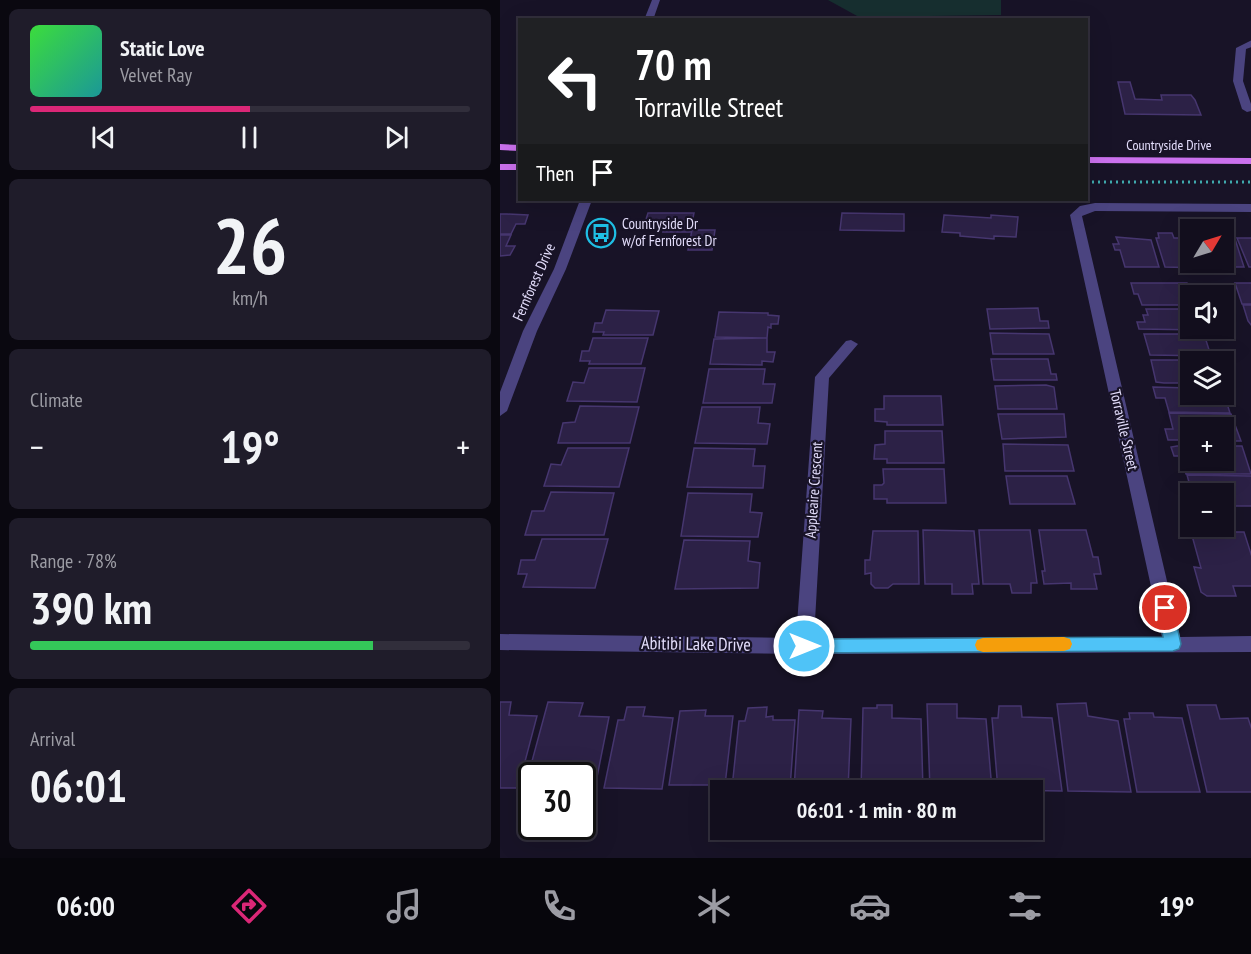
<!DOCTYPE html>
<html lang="en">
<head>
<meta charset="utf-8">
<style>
	body { margin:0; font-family:"PT Sans Narrow",sans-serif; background:#1f1c2a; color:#f1f3f6; height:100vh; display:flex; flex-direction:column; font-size:22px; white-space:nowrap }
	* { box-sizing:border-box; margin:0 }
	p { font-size:20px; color:#9c9ca4 }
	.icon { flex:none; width:33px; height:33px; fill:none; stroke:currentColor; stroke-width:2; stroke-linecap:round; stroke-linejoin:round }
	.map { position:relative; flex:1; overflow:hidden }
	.side { display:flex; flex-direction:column; gap:9px; padding:9px; background:#0a0810; width:500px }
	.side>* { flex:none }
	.banner { position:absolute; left:18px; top:18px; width:570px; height:183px; border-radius:0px; box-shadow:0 6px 24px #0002,0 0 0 2px #312e3b; background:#202124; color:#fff; overflow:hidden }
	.needle { width:39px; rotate:52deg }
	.controls { position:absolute; left:680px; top:219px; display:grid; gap:12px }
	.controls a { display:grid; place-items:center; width:54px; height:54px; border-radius:0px; background:#120e1d; box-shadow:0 6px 24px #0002,0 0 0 2px #312e3b; font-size:30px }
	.speed { position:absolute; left:18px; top:762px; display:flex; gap:12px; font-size:30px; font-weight:700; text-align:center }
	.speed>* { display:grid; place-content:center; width:78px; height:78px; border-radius:50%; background:#120e1d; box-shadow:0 6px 24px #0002,0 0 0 2px #312e3b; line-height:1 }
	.speed .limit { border:3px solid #111; border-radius:9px; background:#fff; color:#111 }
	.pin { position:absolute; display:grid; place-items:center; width:51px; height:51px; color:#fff; margin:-26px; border:3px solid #fff; border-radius:50%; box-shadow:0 2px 6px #0007 }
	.me { position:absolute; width:66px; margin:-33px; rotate:90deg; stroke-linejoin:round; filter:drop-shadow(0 0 4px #0008) }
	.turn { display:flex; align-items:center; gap:21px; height:126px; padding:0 18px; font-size:27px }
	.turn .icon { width:78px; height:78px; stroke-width:2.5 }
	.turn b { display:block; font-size:42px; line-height:51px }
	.then { display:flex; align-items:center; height:57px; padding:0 18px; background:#0003; gap:12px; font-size:22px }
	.big { font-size:45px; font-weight:700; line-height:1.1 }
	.side .card { flex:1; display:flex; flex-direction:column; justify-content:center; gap:9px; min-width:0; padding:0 21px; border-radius:9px; background:#1f1c2a }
	.side .dial { align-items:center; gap:0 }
	.dial b { font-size:78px; line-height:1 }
	.song { display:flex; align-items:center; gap:18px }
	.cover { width:72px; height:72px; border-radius:9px; background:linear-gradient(135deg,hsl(120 70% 55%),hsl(180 70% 35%)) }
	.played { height:6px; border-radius:3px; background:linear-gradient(90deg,#db2777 50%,#312e3b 50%) }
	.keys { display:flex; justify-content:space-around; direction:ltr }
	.heat { display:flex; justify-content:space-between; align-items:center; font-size:33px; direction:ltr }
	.charge { height:9px; border-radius:4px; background:linear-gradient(90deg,#34c759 78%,#312e3b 0) }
	.trip { position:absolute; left:210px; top:780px; width:333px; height:60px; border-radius:0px; background:#120e1d; box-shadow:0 6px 24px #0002,0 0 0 2px #312e3b; font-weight:700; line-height:60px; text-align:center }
	.dock { display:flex; height:96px; justify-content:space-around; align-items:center; background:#07060c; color:#9c9ca4 }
	.dock .icon { width:42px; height:42px }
	.dock .current { color:#db2777 }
	.dock b { font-size:27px; color:#f1f3f6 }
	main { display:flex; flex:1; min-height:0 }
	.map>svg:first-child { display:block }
</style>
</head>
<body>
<main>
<section class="side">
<div class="card">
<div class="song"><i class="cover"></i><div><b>Static Love</b><p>Velvet Ray</p></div></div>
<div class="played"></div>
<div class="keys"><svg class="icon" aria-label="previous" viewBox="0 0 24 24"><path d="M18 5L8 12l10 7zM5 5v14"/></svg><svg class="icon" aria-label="pause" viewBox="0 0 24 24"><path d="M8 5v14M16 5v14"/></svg><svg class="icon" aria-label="next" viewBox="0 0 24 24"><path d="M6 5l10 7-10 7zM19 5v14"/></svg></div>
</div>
<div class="card dial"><b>26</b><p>km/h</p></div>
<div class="card"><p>Climate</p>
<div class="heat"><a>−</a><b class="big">19°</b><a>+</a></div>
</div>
<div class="card"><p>Range · 78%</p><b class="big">390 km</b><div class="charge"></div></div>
<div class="card"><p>Arrival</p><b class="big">06:01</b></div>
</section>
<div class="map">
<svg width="752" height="858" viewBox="0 0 752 858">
	<rect width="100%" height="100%" fill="#181327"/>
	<!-- green -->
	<path fill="#172f30" d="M328 0H501V15L359 17Z"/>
	<!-- building -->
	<path fill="#2c2146" stroke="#46366f" stroke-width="1.5" d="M618 82H630L635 99 662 100 661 95H691L695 100 701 115 625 114Z
		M148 213H194L190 232H163L164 229H143Z
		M342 213 404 214V231L340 230Z
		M0 214H7L28 215 25 224H16L11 234H0Z
		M444 215 491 218V215L518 217 516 237 494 236V239L460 236V233L442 232Z
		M192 230H215L212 250H188Z
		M658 233H672L674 238H690V262H702L703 268 665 267 656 238H659Z
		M0 235H11L6 246H15L10 255 0 256Z
		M616 237 651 240 659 267H625L620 250H615L613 244H619Z
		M737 238H752V267H749Z
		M723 239H735L744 267H708L706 262H723Z
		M631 283H687L692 296 690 305H642L638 294H634Z
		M735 283H752V304H742Z
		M743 305H752V326L748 321Z
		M538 308 540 321H548L549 328 490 329 487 309Z
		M646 309H690V328L703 330 639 329 637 322H645L643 315H648Z
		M106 310 159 311 153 335H103L104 332H93L95 323H102Z
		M219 312 268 313V315L279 316 278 324H271V328L268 327 267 338 215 337Z
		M490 333 549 334 554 354H493Z
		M644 334H704L711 356 650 355Z
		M93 338H148L141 364H89L90 361H80L82 351H89Z
		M267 338V352H275L273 362 262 361V365L210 364 214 339Z
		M491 359H548L551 374H556L557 380H494Z
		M651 360H712L713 362H690V383H664L656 382Z
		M89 368H145L137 402 67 401 73 382 84 383Z
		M209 369H265L263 384H275L272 403H203Z
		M546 385 554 387 557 409H498L495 386Z
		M653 387 690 388V394H723V391L730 413 669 412 665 398H656Z
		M384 396H441L443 425H387V422L375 421V409H384Z
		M80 406 139 407 130 443H58L63 423 75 422Z
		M202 407H260L258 423 270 424 267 444 195 443Z
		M669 413 731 414 741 441H723V428H690V440H668L665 429H673Z
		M498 414H564L566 437 502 439Z
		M385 431H442L444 463H387V459H374L375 445 385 444Z
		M503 444 568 445 574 471H505Z
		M677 446H690V460H723V446H742L751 474H686L682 456H674L671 447Z
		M68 448H129L119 487 44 486 51 464 61 465Z
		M194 448 255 449 253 466H265L263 488 187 487Z
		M383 469H444L446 503H387V499H374V485H382L384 483Z
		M687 475 752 476V506H723V494H690V506H685L682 493H692Z
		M506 476H567L575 504H510Z
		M51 492 114 493 104 535H25L32 511H44Z
		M188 493 252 494 250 512 262 513 258 537 181 536Z
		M423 530 474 531 479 584H472L473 594H452V584H425Z
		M479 530H530L537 583H531V593H512L510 584H483Z
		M539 530H586L593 557H598L601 574H594L597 589H571V583L544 584 542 571H545Z
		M373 531H418L419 584H393L388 588H375L371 584V573L365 574V560H370Z
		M691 532H744L752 557V586H733L736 596H707L701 592 694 567 701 568Z
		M42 539H108L95 588 23 587 27 574H18L21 560H35Z
		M184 540 250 541 248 561 260 563 258 588 175 589Z
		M0 702H11L9 715 37 716 18 788H0Z
		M48 702 83 703 79 716 109 717 95 787H82V776H32V787H25Z
		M586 703 588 716 618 721 631 792 568 791 557 704Z
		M427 704H457V718L486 719 492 790H430Z
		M377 705H392V718L421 719 423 790H361L363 708H377Z
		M687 705H716L720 719 748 718 752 730V792H707Z
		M499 706H521L522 717 552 718 562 791 498 790 492 718H498Z
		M127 707H145L143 716 173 718 162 789 104 788 118 720H124Z
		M267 707 266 717 273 716V720H295L290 788H232L239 721H245L248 708Z
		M206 710 205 716H233L225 785H169L180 711Z
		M299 710 323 711 322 718 351 719 348 790H294Z
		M629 713H653L654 717 682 718 700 792H637L624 719H630Z"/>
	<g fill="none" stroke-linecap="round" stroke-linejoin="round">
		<!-- path -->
		<path stroke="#3faaad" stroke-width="3" stroke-dasharray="2 4" stroke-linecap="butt" d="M586 182H752"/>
		<!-- minor -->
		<path fill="#4b4480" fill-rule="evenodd" d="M152 0H160L153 20H144Z
			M752 40V47L746 49 743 81 752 107 751 111 747 112 742 109 733 81 736 48Z
			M80 200H92L66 269 37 331 7 411 0 416V392L23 331 54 269Z
			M595 203 752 204V212L595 211 582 216 680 637 752 636V652L304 654 0 650V634L296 638 315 377 346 341 351 340 358 344 329 378 314 638 662 637 570 215 580 206Z"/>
		<!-- major -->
		<path fill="#cb71ee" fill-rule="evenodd" d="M0 144 20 145V151L0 150Z
			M586 157 752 158V164L586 163Z
			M0 164H20V170H0Z"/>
	</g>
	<!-- route -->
	<path fill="#4fc3f7" stroke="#337fa1" stroke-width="1.5" d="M665 602 671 604 673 608 681 644 679 649 673 651 304 653 298 651 296 646 298 641 304 639 663 637 657 608 659 604Z"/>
	<!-- slow -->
	<path fill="#f59e0b" d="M564 637 570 639 572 644 570 649 564 651 483 652 477 650 475 645 477 640 483 638Z"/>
	<!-- icons -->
	<defs>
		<g id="bus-ring" transform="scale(1.5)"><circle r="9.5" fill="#181327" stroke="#1fbfe5" stroke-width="1.5"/><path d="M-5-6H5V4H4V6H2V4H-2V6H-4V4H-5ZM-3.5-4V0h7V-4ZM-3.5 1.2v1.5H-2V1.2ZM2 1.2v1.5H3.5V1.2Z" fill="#1fbfe5"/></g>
	</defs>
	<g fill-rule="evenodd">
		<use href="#bus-ring" x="101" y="233"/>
	</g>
	<g text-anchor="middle" stroke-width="4.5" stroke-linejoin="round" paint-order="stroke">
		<!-- far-street labels -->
		<g font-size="14" fill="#e3ddfb" stroke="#181327">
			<text x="669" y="150">Countryside Drive</text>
		</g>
		<!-- poi labels -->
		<g font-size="15" fill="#e3ddfb" stroke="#181327" text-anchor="start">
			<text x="122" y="229">Countryside Dr<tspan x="122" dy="17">w/of Fernforest Dr</tspan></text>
		</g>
		<!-- street labels -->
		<g font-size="15" fill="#e3ddfb" stroke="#181327">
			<text transform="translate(34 282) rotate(-66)" y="5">Fernforest Drive</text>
			<text transform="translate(624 430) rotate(77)" y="5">Torraville Street</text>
			<text transform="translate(314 490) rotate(-86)" y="5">Appleaire Crescent</text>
		</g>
		<!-- near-street labels -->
		<g font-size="18" fill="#e3ddfb" stroke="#181327">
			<text transform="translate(196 644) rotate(1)" y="6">Abitibi Lake Drive</text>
		</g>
	</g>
</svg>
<div class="controls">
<a><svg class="needle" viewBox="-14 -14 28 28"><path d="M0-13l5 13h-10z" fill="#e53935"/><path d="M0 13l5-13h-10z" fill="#9c9ca4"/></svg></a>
<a><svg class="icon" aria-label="sound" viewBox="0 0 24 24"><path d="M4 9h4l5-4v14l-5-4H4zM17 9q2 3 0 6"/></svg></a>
<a><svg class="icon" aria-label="layers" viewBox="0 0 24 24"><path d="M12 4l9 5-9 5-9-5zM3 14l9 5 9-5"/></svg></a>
<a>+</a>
<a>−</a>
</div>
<div class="speed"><div class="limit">30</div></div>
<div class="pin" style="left:665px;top:608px;background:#d93025"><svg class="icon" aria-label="arrive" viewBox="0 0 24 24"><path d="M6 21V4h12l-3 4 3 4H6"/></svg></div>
<svg class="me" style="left:304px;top:646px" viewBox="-20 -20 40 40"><circle r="17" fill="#4fc3f7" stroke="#fff" stroke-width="3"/><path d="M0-11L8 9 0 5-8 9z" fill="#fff"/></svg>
<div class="trip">06:01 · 1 min · 80 m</div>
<div class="banner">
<div class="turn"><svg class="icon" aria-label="left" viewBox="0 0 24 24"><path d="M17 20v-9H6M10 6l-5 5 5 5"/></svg><div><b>70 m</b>Torraville Street</div></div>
<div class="then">Then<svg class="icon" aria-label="arrive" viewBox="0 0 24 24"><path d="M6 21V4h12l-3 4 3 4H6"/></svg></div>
</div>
</div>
</main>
<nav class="dock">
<b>06:00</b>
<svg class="icon current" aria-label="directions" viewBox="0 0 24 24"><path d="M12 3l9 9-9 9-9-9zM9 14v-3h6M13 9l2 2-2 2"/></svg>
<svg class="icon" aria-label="music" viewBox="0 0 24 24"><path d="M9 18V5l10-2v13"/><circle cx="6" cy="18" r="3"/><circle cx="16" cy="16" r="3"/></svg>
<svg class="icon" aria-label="phone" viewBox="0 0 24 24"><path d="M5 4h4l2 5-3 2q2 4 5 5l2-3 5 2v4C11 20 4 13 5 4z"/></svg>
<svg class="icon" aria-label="climate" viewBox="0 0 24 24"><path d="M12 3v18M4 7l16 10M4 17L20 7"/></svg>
<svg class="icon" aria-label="car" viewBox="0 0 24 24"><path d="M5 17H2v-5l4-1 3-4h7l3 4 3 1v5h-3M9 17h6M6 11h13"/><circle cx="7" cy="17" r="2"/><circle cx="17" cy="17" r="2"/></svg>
<svg class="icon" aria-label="filters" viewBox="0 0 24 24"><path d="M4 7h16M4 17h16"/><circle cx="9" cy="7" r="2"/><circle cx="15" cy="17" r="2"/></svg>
<b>19°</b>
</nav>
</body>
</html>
